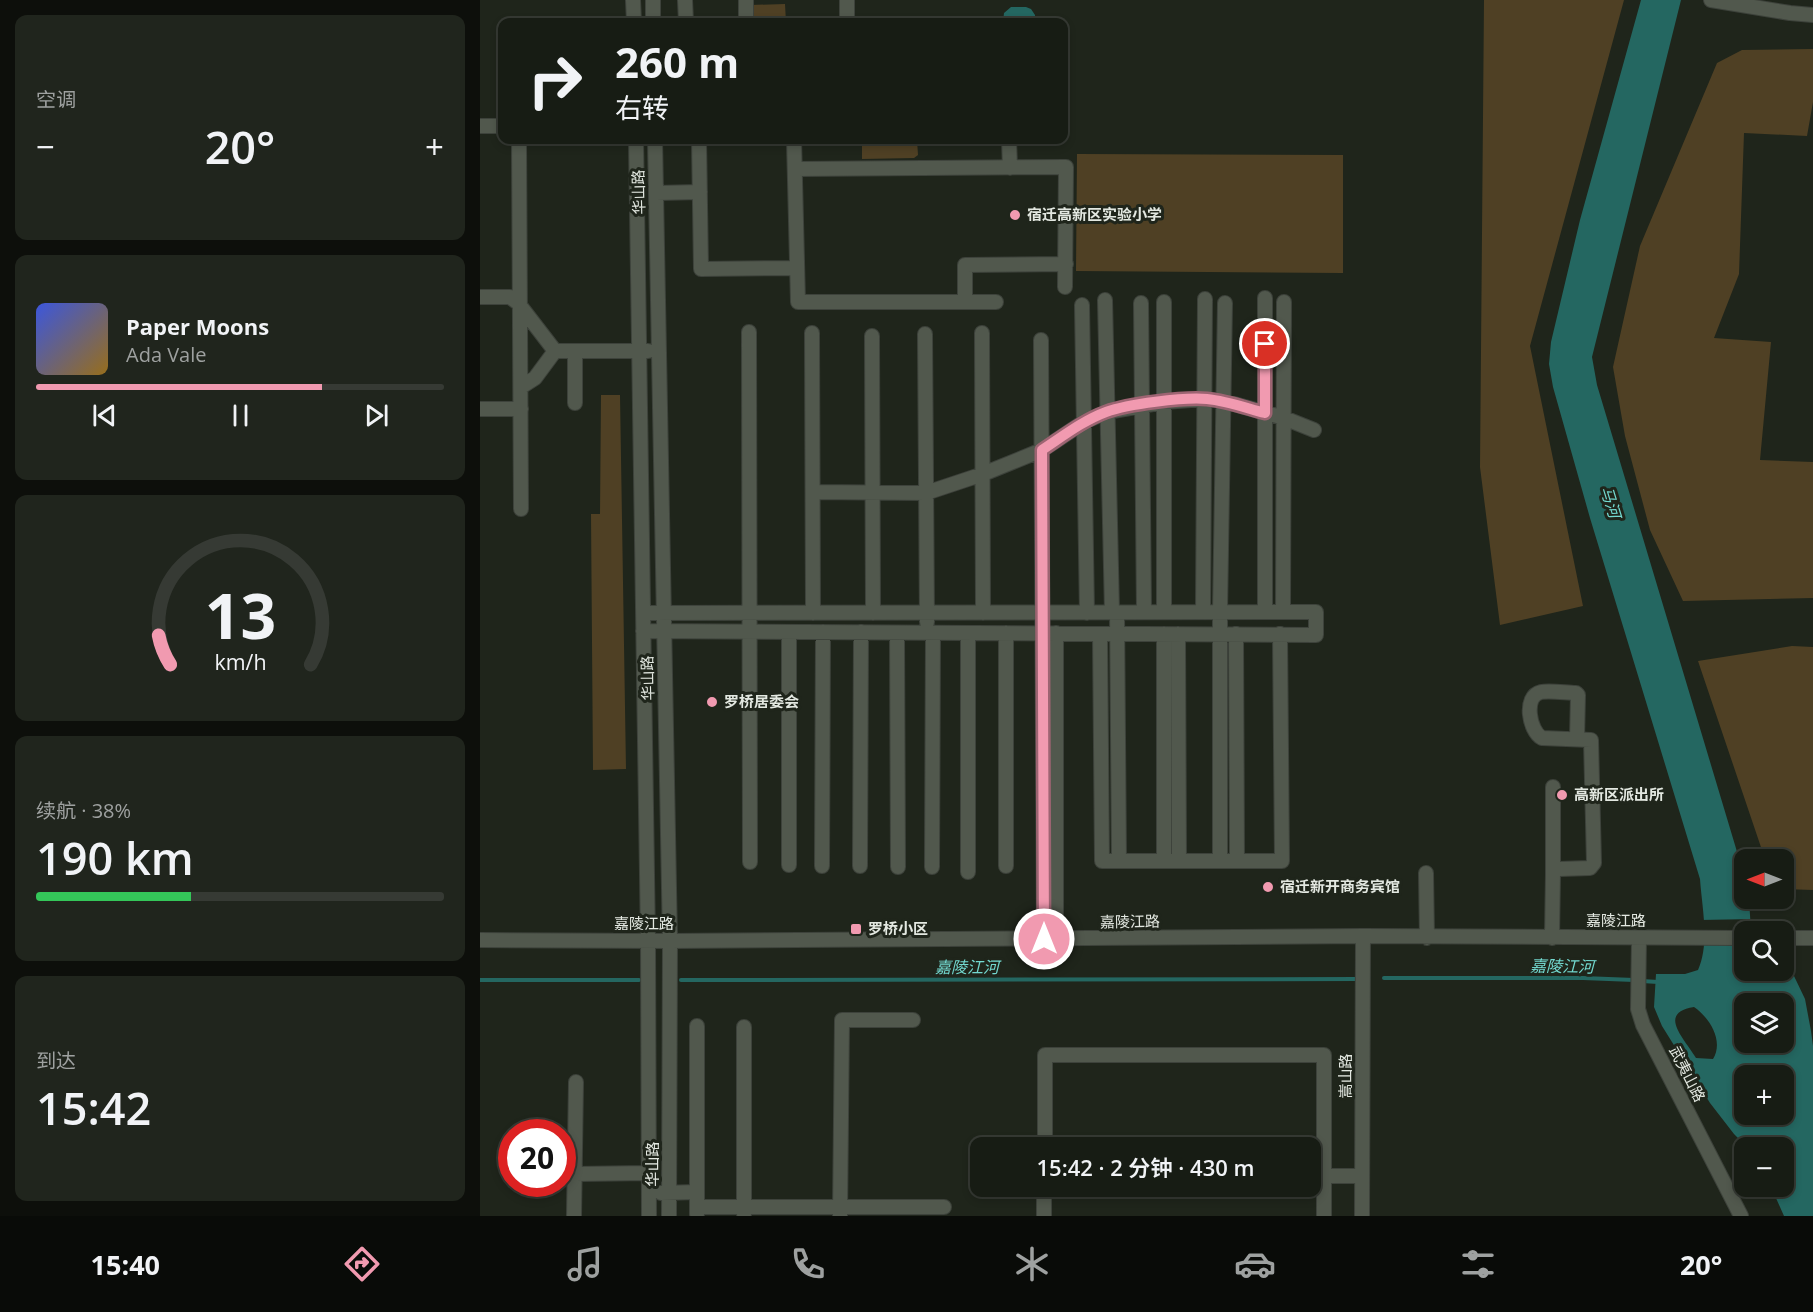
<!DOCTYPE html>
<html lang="zh">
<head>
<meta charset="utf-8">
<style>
	body { margin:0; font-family:"Open Sans","Noto Sans SC",sans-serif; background:#20251d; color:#f1f3f6; height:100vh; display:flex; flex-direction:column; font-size:22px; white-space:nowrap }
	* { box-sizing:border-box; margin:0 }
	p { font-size:20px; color:#9ea1a0 }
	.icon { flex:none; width:33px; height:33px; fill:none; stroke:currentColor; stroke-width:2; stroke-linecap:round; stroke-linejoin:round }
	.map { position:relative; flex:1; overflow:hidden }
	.details { display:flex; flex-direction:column; gap:15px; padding:15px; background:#0d0f0b; width:480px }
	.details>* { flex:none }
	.banner { position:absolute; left:18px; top:18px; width:570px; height:126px; border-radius:12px; box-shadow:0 3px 9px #0003,0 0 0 2px #363a34; background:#171c14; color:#f1f3f6; overflow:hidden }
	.needle { width:39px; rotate:270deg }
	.fabs { position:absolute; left:1254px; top:849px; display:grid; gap:12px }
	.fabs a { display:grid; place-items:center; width:60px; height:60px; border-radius:12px; background:#171c14; box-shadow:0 3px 9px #0003,0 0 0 2px #363a34; font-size:30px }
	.speed { position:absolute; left:18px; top:1119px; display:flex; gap:12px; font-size:30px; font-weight:700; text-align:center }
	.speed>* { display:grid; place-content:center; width:78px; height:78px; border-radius:50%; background:#171c14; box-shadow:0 3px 9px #0003,0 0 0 2px #363a34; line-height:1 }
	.speed .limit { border:9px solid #d22; background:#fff; color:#111 }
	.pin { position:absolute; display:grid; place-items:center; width:51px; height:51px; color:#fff; margin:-26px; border:3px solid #fff; border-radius:50%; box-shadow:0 2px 6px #0007 }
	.me { position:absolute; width:66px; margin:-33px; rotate:0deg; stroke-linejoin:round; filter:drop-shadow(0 0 4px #0008) }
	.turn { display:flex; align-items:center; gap:21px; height:126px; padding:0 18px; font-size:27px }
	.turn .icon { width:78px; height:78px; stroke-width:2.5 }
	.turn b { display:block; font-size:42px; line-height:51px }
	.big { font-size:45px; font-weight:600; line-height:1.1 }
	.details .tile { flex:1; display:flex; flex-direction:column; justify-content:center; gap:9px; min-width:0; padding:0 21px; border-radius:12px; background:#20251d }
	.details .dial { align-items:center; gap:0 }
	.dial svg { height:156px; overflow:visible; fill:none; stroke:#363a34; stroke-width:7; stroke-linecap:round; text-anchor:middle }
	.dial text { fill:#f1f3f6; stroke:none }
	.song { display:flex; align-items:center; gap:18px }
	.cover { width:72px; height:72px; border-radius:9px; background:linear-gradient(135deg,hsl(230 70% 55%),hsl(40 70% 35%)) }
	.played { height:6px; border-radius:3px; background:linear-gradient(90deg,#f19ab0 70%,#363a34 70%) }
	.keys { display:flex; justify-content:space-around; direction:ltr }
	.heat { display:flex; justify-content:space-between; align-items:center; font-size:33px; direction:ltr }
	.charge { height:9px; border-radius:4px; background:linear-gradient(90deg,#34c759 38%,#363a34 0) }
	.trip { position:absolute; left:490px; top:1137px; width:351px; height:60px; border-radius:12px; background:#171c14; box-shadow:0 3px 9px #0003,0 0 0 2px #363a34; font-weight:600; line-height:60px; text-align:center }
	.dock { display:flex; height:96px; justify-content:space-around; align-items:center; background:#090b08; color:#9ea1a0 }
	.dock .icon { width:42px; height:42px }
	.dock .on { color:#f19ab0 }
	.dock b { font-size:27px; color:#f1f3f6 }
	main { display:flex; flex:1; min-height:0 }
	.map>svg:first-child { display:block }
</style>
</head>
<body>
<main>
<section class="details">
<div class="tile"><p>空调</p>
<div class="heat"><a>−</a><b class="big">20°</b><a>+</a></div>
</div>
<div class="tile">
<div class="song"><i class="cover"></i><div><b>Paper Moons</b><p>Ada Vale</p></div></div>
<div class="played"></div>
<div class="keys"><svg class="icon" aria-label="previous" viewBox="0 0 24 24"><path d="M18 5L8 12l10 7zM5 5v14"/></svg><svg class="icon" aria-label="pause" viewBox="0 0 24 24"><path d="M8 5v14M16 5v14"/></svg><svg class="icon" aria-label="next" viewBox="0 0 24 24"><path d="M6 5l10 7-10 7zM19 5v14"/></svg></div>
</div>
<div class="tile dial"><svg viewBox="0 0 100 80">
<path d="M14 69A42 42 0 1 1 86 69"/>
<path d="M14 69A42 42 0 0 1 8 54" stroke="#f19ab0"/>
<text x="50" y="56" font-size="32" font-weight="700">13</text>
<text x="50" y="72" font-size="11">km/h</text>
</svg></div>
<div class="tile"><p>续航 · 38%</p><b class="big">190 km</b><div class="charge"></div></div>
<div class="tile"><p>到达</p><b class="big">15:42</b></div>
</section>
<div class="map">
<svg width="1333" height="1216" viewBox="0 0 1333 1216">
	<rect width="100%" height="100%" fill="#1f251b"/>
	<!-- green -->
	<path fill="#4f4024" d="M1004 0H1144L1050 346 1103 606 1020 625 1000 467Z
		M305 4 306 22H271V5Z
		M1333 49V102L1327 136 1264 133 1259 274 1234 338 1291 342 1280 460 1333 462V598L1203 601 1170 530 1145 436 1133 367 1160 246 1237 63 1262 50Z
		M382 140H437L438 155 434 158 382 159Z
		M597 154 863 155V273L596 271Z
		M121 395H140L146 769 113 770 111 514H120Z
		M1312 646 1333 647V890L1304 889V860L1285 859 1218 661Z"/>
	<!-- water -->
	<path fill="#246761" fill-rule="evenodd" d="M1161 0H1201L1112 357 1117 385 1264 875V898L1269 899 1271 931 1264 932V970H1304V968L1314 976 1325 999 1331 1031 1333 1046V1216H1304L1291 1187 1304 1186V1148L1267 1147 1254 1134 1230 1103 1182 1026 1174 1007 1176 974H1205L1218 970C1230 943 1222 908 1220 879L1110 518 1073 387 1069 364 1071 342 1100 220ZM1264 1004H1304V1042H1264ZM1214 1007C1230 1018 1244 1041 1233 1059L1216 1058C1204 1038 1177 1013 1214 1007ZM1264 1076H1304V1114H1264Z
		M531 7H546L551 9 555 15V22H523L524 13Z"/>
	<!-- pier -->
	<path fill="#1f251b" d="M1274 919V932H1264V945H1220V920Z"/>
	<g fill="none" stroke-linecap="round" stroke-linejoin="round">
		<!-- stream -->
		<path stroke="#246761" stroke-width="4" d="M904 978H1103L1154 980
			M0 980H159
			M201 980 879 979
			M1162 981 1178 982"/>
		<!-- minor casing -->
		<g stroke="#3d423b" stroke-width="16">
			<path id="minor" d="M153 0 154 22
				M173 0V22
				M205 0 206 22
				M266 0V22
				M1231 0 1310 13 1333 15
				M367 22V0
				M0 126H22
				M39 140 41 509
				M156 140 168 941 169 1216
				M175 140 190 941 189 1216
				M219 140 221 269 317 268
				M314 140 318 302H516
				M529 140 530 168
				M315 169 586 167 585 287
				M176 193 220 192
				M0 297H30L38 303 75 351
				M785 298V612
				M625 300 632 612
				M485 302V265L586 264
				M684 302V612
				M661 303 664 612
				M602 305 607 613
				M269 332 270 862
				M332 333 333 613
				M502 333 503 613
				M445 334 447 622
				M392 336 393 613
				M561 340 564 939
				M75 351H168
				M95 351V403
				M41 387 55 378 75 351
				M0 409H41
				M333 492 446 493 503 474 562 450 604 422 627 412 684 402 724 399 743 401 804 418 834 430
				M637 612 639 861H802L800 634
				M723 612 725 299
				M803 612 804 302
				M163 613 836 612V635L163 631
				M417 633 418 867
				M488 633V872
				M576 633V939
				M620 634 622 861H639
				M684 634V861
				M698 634 699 861
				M756 634 757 861
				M1073 787V873
				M740 861V612L745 303
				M309 865V632
				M342 866 343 632
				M380 866 381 632
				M526 866V633
				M452 867 453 633
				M946 873 947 938
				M1072 938 1073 873 1075 870 1079 869 1110 868 1114 863 1111 740 1062 738C1049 731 1043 696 1061 692 1070 690 1087 693 1096 693L1098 695 1097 739
				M1159 938 1158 1009 1163 1025 1261 1216
				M1304 938H1333
				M0 940 190 941 883 936 1264 938
				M217 1026V1214
				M565 1148V1055H844V1216
				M95 1174 169 1173
				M844 1176H882
				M181 1193 217 1192
				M217 1207H464
				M264 1214V1027
				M94 1216 96 1082
				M360 1216 362 1020H433
				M564 1216V1186
				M882 1216 883 936"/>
		</g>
		<!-- minor -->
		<use href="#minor" stroke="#51584d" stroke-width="14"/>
	</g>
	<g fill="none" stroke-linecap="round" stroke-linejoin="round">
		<!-- route casing -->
		<g stroke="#9d6472" stroke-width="15">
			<path id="route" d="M564 939 562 450C582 437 602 421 626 412 648 404 703 397 727 399 747 401 766 408 785 413V344"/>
		</g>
		<!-- route -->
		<use href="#route" stroke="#f19ab0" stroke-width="10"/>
	</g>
	<!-- markers -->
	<g fill="#f19ab0" stroke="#1f251b" stroke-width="2">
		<circle cx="535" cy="215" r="6"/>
		<circle cx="232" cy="702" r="6"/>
		<circle cx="1082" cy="795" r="6"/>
		<circle cx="788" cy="887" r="6"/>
		<rect x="370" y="923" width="12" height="12" rx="3"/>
	</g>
	<g text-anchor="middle" stroke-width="6" stroke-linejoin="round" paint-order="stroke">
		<!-- street labels -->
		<g font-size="15" fill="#e3e8e1" stroke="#1f251b">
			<text transform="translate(159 192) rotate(-91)" y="5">华山路</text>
			<text transform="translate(168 678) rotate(-91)" y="5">华山路</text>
			<text x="1136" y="926">嘉陵江路</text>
			<text transform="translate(650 922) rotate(-1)" y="5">嘉陵江路</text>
			<text x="164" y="929">嘉陵江路</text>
			<text transform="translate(1207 1074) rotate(63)" y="5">武夷山路</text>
			<text transform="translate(866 1076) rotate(-90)" y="5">嵩山路</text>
			<text transform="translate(173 1164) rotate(-90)" y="5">华山路</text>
		</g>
		<!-- poi labels -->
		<g font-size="15" font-weight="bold" fill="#e3e8e1" stroke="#1f251b" text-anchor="start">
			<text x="547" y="220">宿迁高新区实验小学</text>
			<text x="244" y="707">罗桥居委会</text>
			<text x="1094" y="800">高新区派出所</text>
			<text x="800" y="892">宿迁新开商务宾馆</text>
			<text x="388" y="934">罗桥小区</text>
		</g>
		<!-- water labels -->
		<g font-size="16" font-style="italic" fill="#73d9d0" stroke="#1f251b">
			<text transform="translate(1131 502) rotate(73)" y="6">马河</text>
			<text transform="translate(1082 966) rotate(1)" y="6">嘉陵江河</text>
			<text x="487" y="973">嘉陵江河</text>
		</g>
	</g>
</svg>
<div class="fabs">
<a><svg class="needle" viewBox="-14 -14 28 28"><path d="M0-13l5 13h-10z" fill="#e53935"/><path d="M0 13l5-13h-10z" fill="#9ea1a0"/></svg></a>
<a><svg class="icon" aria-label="search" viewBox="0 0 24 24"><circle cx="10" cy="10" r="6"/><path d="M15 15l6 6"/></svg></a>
<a><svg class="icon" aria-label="layers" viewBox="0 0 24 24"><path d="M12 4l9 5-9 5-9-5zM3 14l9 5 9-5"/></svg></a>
<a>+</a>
<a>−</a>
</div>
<div class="speed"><div class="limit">20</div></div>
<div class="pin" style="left:785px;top:344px;background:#d93025"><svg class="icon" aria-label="arrive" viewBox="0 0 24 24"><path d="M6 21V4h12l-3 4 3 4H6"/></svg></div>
<svg class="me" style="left:564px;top:939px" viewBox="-20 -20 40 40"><circle r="17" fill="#f19ab0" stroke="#fff" stroke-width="3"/><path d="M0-11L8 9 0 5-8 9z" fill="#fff"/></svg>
<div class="trip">15:42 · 2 分钟 · 430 m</div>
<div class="banner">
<div class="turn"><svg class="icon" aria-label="right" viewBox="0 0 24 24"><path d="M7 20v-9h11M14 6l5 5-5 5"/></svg><div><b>260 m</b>右转</div></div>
</div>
</div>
</main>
<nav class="dock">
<b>15:40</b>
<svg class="icon on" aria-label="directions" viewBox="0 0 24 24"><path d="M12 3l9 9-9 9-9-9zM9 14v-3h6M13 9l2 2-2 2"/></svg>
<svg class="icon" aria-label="music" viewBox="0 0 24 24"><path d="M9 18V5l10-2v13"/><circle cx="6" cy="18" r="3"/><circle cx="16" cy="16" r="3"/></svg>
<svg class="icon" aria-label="phone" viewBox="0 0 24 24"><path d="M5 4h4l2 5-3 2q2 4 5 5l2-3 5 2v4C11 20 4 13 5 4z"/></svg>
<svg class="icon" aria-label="climate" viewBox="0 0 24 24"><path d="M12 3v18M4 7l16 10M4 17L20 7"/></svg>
<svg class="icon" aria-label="car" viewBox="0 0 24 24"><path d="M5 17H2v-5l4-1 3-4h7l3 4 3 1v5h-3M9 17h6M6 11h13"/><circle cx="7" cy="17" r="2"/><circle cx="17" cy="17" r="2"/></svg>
<svg class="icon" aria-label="filters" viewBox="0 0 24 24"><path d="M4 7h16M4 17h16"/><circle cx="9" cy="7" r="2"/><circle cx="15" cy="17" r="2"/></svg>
<b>20°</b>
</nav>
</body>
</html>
